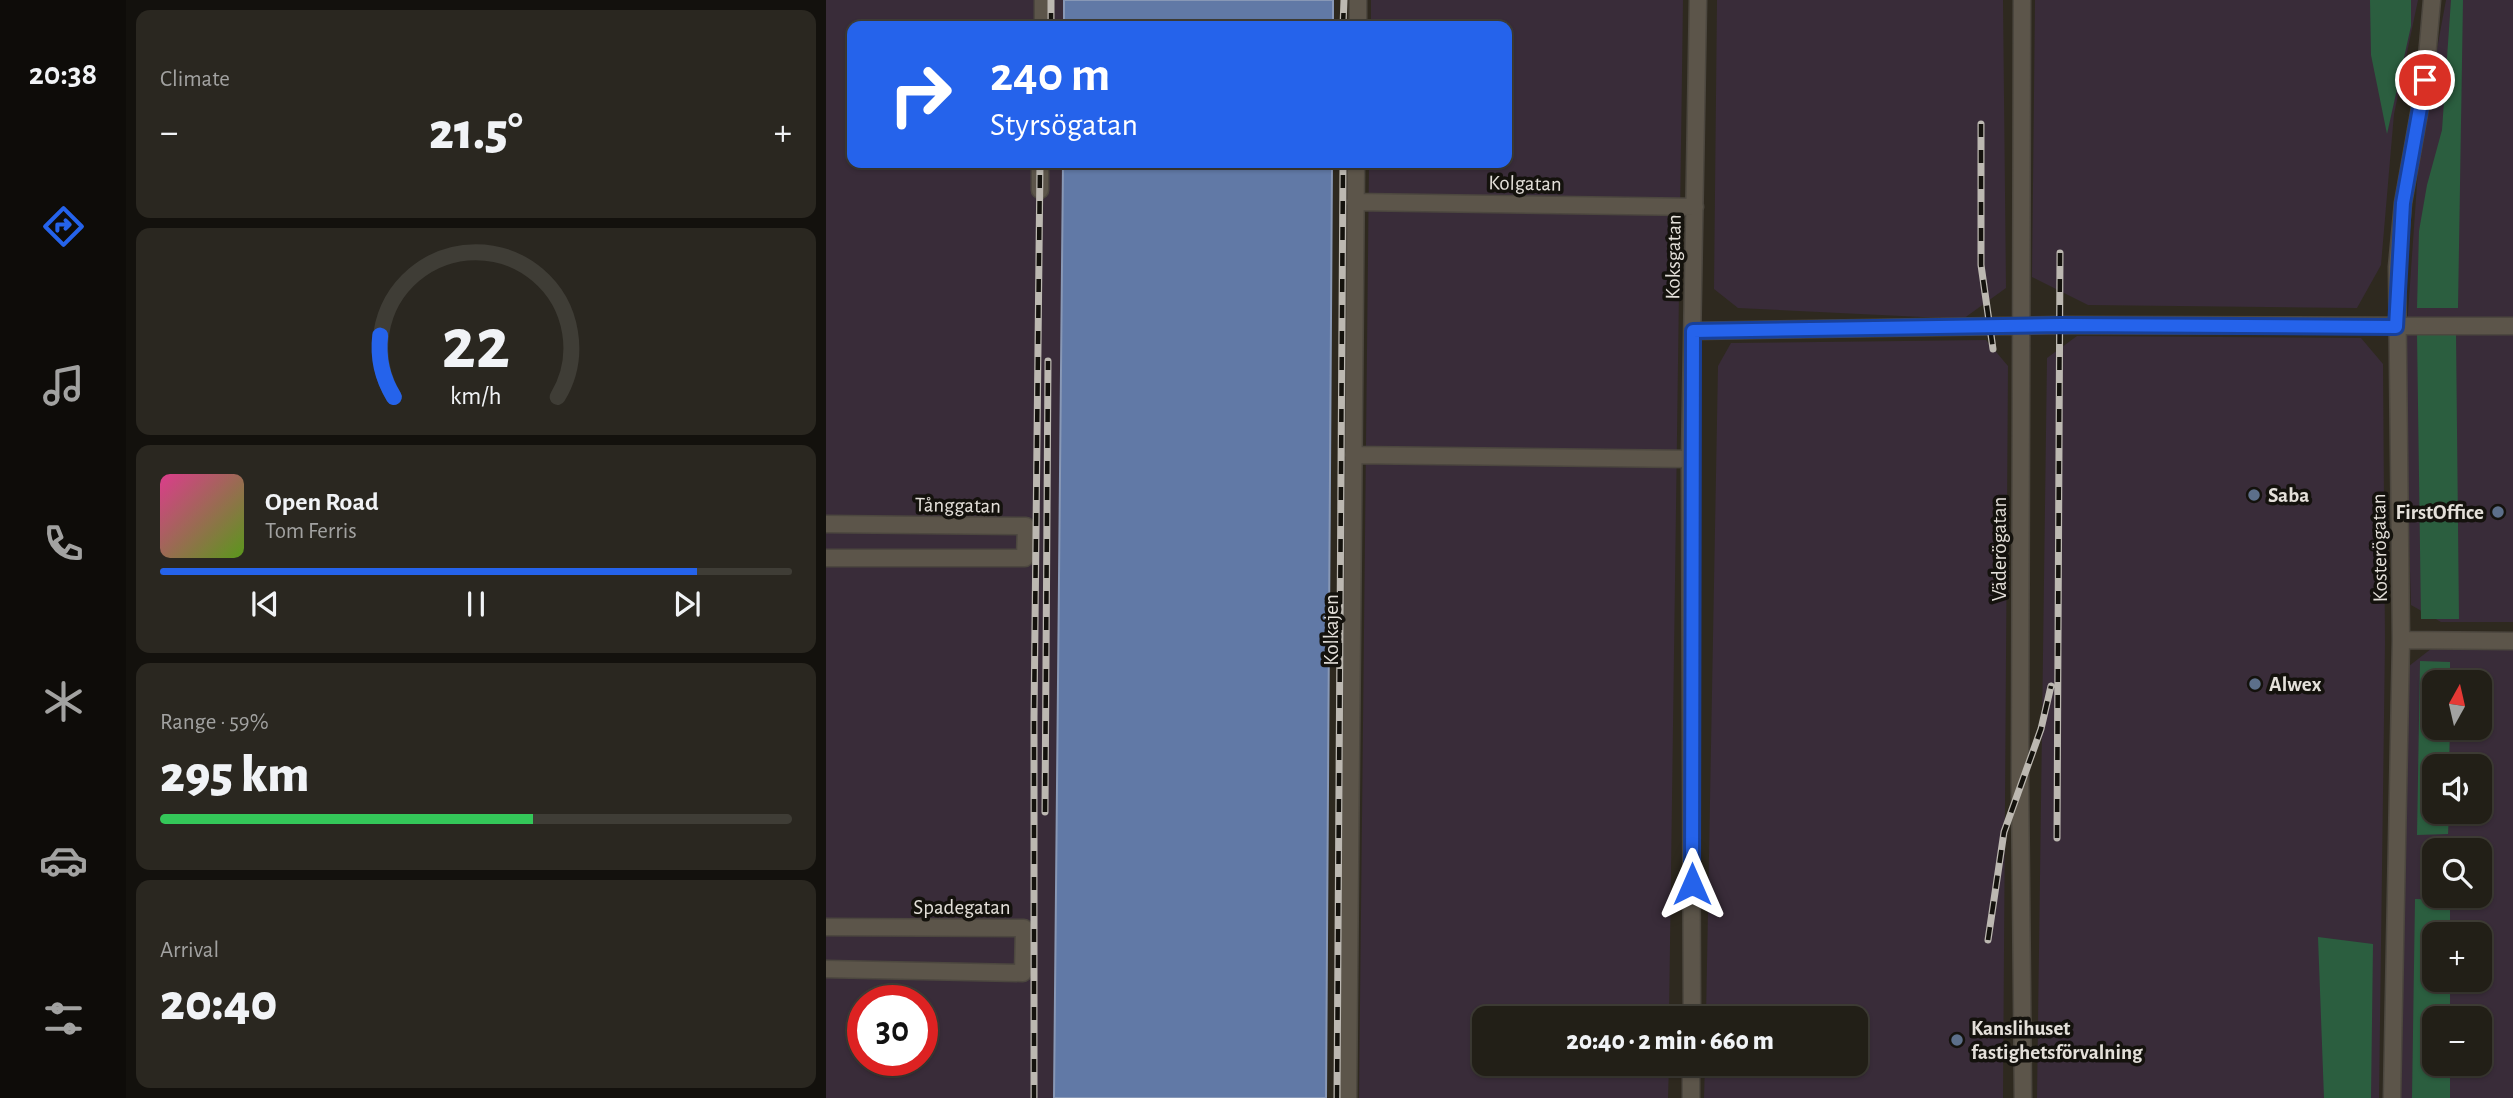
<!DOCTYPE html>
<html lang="en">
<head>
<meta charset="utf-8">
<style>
	body { margin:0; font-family:"Alegreya Sans",sans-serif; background:#2a2720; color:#f1f3f6; height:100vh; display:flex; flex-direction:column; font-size:26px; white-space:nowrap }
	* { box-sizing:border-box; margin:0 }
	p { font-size:23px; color:#a2a2a1 }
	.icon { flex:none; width:38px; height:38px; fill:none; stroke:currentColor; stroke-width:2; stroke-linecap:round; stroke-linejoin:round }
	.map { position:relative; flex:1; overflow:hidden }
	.panel { display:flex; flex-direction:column; gap:10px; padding:10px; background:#13110d; width:700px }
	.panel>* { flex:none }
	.banner { position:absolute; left:21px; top:21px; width:665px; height:147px; border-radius:14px; box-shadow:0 2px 5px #0004,0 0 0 2px #3f3d36; background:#2563eb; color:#fff; overflow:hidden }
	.needle { width:46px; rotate:8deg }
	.tools { position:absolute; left:1596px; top:670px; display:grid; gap:14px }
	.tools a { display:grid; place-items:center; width:70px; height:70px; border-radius:14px; background:#221f17; box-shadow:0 2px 5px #0004,0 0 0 2px #3f3d36; font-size:35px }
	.speed { position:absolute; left:21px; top:985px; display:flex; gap:14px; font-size:35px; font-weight:700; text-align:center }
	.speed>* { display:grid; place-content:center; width:91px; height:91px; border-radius:50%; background:#221f17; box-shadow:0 2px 5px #0004,0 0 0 2px #3f3d36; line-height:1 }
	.speed .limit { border:10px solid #d22; background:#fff; color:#111 }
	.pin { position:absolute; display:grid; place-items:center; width:60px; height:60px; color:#fff; margin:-30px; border:4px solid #fff; border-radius:50%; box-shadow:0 2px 7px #0007 }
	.me { position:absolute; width:77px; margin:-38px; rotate:0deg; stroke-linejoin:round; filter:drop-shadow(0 0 5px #0008) }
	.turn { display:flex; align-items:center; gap:24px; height:147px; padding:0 28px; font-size:32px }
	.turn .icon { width:91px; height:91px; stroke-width:2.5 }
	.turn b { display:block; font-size:49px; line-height:60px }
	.big { font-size:52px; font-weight:800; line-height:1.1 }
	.panel .card { flex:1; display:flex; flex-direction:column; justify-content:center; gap:10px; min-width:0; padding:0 24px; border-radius:14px; background:#2a2720 }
	.panel .dial { align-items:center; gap:0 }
	.dial svg { height:182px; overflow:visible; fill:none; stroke:#3f3d36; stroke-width:7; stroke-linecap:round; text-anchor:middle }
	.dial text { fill:#f1f3f6; stroke:none }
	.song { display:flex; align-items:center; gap:21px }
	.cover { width:84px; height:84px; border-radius:10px; background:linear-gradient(135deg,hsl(330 70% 55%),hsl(90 70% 35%)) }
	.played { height:7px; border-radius:4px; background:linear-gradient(90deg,#2563eb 85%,#3f3d36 85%) }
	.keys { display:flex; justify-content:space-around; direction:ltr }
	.heat { display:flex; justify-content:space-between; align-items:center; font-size:38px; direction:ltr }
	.charge { height:10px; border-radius:5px; background:linear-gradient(90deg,#34c759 59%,#3f3d36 0) }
	.trip { position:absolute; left:646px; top:1006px; width:396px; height:70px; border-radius:14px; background:#221f17; box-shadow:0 2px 5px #0004,0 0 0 2px #3f3d36; font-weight:800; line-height:70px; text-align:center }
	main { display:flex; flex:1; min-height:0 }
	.tab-bar { display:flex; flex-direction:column; width:126px; justify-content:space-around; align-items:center; background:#0e0c09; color:#a2a2a1 }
	.tab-bar .icon { width:49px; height:49px }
	.tab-bar .active { color:#2563eb }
	.tab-bar b { font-size:32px; color:#f1f3f6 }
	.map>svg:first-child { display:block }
</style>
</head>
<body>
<main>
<nav class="tab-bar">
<b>20:38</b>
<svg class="icon active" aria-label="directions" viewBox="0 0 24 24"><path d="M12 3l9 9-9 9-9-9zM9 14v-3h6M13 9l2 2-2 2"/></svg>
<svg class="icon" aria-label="music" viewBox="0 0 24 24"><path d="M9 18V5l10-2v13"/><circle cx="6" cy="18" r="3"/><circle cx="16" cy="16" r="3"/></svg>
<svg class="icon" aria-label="phone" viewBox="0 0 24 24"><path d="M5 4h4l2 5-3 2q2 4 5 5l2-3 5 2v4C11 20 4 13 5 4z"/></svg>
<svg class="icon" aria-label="climate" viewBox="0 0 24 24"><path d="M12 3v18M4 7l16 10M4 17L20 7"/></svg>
<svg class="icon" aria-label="car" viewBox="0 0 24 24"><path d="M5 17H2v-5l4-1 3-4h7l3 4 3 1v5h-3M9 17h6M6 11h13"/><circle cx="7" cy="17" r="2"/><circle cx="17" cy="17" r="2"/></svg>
<svg class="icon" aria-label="filters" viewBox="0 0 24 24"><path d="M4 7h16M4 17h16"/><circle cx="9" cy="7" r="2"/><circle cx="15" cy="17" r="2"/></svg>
</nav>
<section class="panel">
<div class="card"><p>Climate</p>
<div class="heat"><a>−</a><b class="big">21.5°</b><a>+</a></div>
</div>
<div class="card dial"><svg viewBox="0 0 100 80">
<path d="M14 69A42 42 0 1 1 86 69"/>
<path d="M14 69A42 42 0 0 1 8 42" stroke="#2563eb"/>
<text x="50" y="56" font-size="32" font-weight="700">22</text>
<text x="50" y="72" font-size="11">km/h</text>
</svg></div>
<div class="card">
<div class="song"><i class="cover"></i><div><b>Open Road</b><p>Tom Ferris</p></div></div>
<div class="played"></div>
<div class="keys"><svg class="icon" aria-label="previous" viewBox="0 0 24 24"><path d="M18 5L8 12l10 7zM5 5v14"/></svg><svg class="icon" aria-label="pause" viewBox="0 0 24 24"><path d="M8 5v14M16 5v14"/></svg><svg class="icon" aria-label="next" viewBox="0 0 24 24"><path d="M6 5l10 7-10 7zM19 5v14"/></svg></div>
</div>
<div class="card"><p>Range · 59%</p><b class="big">295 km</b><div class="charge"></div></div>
<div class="card"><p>Arrival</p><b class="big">20:40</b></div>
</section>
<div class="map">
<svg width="1687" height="1098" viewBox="0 0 1687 1098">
	<rect width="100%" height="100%" fill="#2e291f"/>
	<!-- industrial -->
	<path fill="#392c39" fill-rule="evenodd" d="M0 0H238V26H26V163H237L228 1098H0ZM37 1001H96V1060H37Z
		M545 0H857L843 1018H658V1064H843L842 1098H533L543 163H681V26H545Z
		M891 0H1177L1180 288 1137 319 912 308 888 289Z
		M1209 0H1592L1568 114 1555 265 1531 308 1262 305 1206 277Z
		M1620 0H1687V622H1615L1585 605 1578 370 1594 141Z
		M1251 336 1535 338 1557 364 1559 642 1553 1098H1211L1221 358Z
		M1160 340 1182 366 1177 1098H878L879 1064H1029V1018H880L892 366 905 343Z
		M1610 645 1687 647V1098H1575L1583 666ZM1608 682H1654V728H1608ZM1608 766H1654V812H1608ZM1608 850H1654V896H1608ZM1608 934H1654V980H1608ZM1608 1018H1654V1064H1608Z"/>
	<!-- green -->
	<path fill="#2b5e3f" d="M1544 0H1585V26L1561 134 1545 55Z
		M1625 0H1637L1632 308H1591L1593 231 1601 185 1616 130Z
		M1630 333 1633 619H1595L1591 334Z
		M1594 661 1624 662V682H1608V728H1624L1623 766H1608V812H1623L1622 834 1591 835Z
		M1589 899 1624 900V934H1608V980H1624V1018H1608V1064H1624V1098H1586Z
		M1492 937 1547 944 1545 1098H1498Z"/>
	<!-- water -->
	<path fill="#6179a6" stroke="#8898b6" stroke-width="2" d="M238 0H507V26H238Z
		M237 163H506L500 1098H228Z"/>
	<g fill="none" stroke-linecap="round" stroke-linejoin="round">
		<!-- street casing -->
		<g stroke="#4c473f" stroke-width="19">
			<path id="street" d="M1196 0 1194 785 1197 1098
				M217 26V0
				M532 26V0
				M214 190V163
				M529 202 869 207
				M867 331 1235 325 1687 326
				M527 455 864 459
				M0 524 200 526 199 558H0
				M1575 640 1687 641
				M0 927 198 928 197 973 0 969
				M866 1018 864 459 872 0
				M522 1098 530 163
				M865 1098V1064
				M1566 1098 1575 640 1571 267 1577 203 1599 80 1606 0"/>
		</g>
		<!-- street -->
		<use href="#street" stroke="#5c554a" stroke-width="16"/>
		<!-- rail casing -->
		<g stroke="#bcb8b1" stroke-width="7">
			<path id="rail" d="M225 26V0
				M517 26 518 0
				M1155 124V265L1167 349
				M219 812 222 361
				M1231 838 1234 253
				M1162 940 1178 832 1215 729 1225 686
				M208 1098V717L214 163
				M511 1098 517 163"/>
		</g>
		<!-- rail -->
		<use href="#rail" stroke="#14120d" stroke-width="4.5" stroke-dasharray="13" stroke-linecap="butt"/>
	</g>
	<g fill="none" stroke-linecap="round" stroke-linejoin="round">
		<!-- route casing -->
		<g stroke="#184099" stroke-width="18">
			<path id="route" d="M866 884 867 331 1235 325 1570 327 1577 203 1599 80"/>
		</g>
		<!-- route -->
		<use href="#route" stroke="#2563eb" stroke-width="12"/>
	</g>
	<!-- markers -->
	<g fill="#5c6f8a" stroke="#14120d" stroke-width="2.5">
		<circle cx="1428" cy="495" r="7"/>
		<circle cx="1672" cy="512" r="7"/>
		<circle cx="1429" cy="684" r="7"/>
		<circle cx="1131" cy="1040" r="7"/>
	</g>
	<g text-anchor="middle" stroke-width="7" stroke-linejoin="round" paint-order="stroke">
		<!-- street labels -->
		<g font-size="21" fill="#e4e0da" stroke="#14120d">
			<text transform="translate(699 183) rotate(1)" y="7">Kolgatan</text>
			<text transform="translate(847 257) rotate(-89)" y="7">Koksgatan</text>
			<text transform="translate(132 505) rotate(1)" y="7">Tånggatan</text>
			<text transform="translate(1553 548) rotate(-91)" y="7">Kosterögatan</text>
			<text transform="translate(1173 549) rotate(-90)" y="7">Väderögatan</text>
			<text transform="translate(505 630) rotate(-90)" y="7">Kolkajen</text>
			<text x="136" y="914">Spadegatan</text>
		</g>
		<!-- poi labels -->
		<g font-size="21" font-weight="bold" fill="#e4e0da" stroke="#14120d" text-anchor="start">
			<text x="1442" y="502">Saba</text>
			<text x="1658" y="519" text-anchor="end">FirstOffice</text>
			<text x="1443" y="691">Alwex</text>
			<text x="1145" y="1035">Kanslihuset<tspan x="1145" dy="24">fastighetsförvalning</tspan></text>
		</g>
	</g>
</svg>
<div class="tools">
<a><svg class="needle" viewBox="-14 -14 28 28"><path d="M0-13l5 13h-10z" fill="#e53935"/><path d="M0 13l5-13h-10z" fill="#a2a2a1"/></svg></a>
<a><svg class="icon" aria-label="sound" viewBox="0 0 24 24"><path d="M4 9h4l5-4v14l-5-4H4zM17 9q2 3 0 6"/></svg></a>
<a><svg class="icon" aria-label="search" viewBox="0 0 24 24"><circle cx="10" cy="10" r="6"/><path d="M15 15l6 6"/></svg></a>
<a>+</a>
<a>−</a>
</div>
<div class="speed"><div class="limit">30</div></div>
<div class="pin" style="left:1599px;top:80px;background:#d93025"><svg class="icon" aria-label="arrive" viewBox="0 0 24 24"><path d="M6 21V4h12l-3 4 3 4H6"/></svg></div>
<svg class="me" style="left:866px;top:884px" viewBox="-20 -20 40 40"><path d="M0-17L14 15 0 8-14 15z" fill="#2563eb" stroke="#fff" stroke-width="4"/></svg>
<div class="trip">20:40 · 2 min · 660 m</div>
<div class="banner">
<div class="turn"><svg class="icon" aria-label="right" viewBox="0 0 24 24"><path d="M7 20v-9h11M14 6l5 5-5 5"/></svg><div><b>240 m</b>Styrsögatan</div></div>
</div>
</div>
</main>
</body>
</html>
